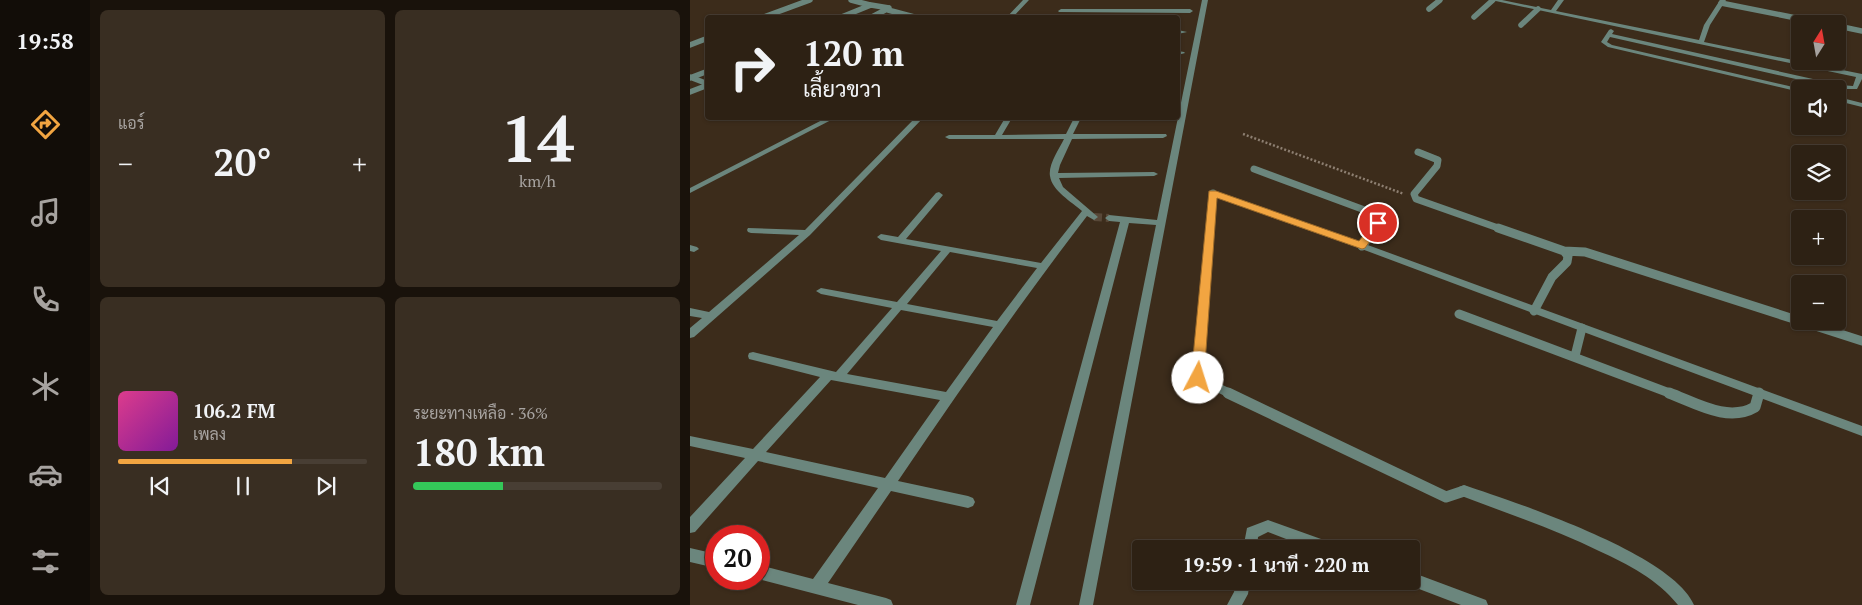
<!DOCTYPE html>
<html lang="th">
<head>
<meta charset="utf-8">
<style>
	body { margin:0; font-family:"PT Serif",Sarabun,serif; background:#392e22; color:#f1f3f6; height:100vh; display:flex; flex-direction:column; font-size:19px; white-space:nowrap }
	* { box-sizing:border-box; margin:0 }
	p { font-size:16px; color:#a7a3a0 }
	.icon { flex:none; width:28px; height:28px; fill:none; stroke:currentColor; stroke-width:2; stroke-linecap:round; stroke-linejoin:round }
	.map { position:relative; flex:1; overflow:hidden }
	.drawer { display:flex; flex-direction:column; gap:10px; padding:10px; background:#19120b; width:600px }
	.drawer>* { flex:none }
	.top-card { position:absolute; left:15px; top:15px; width:475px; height:105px; border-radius:5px; box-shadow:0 1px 4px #0004,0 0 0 1px #483e34; background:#2d2114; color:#f1f3f6; overflow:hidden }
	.needle { width:32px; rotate:11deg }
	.buttons { position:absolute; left:1101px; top:15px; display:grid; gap:10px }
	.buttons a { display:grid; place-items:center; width:55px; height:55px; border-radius:5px; background:#2d2114; box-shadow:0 1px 4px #0004,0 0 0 1px #483e34; font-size:25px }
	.speed { position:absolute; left:15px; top:525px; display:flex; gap:10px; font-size:25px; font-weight:700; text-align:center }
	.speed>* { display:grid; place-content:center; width:65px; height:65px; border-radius:50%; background:#2d2114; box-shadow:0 1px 4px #0004,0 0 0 1px #483e34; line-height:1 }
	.speed .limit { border:8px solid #d22; background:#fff; color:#111 }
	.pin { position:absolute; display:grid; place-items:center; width:42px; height:42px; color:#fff; margin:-21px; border:2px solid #fff; border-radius:50%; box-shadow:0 1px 5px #0007 }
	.me { position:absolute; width:55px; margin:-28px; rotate:5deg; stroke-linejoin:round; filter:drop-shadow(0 0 4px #0008) }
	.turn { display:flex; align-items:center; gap:18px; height:105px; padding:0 15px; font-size:22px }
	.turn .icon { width:65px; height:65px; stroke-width:2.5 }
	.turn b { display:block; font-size:35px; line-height:42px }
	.big { font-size:38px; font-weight:600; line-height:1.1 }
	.drawer .card { flex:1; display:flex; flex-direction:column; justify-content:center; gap:8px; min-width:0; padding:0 18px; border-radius:8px; background:#392e22 }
	.drawer .dial { align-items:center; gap:0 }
	.dial b { font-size:65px; line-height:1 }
	.song { display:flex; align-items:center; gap:15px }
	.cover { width:60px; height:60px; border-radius:8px; background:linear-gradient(135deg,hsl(330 70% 55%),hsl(290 70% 35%)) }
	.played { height:5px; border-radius:2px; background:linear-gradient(90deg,#f2a541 70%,#483e34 70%) }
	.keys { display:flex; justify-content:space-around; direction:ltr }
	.heat { display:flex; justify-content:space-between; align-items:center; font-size:28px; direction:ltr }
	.charge { height:8px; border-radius:4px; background:linear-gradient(90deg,#34c759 36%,#483e34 0) }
	.drawer .tiles { flex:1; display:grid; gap:10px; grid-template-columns:repeat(2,1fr) }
	.trip { position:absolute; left:442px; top:540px; width:288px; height:50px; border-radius:5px; background:#2d2114; box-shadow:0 1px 4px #0004,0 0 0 1px #483e34; font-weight:600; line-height:50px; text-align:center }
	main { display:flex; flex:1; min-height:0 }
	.tabs { display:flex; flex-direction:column; width:90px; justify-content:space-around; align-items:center; background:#120d08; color:#a7a3a0 }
	.tabs .icon { width:35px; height:35px }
	.tabs .selected { color:#f2a541 }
	.tabs b { font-size:22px; color:#f1f3f6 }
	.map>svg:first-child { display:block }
</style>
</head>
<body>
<main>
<nav class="tabs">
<b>19:58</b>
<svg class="icon selected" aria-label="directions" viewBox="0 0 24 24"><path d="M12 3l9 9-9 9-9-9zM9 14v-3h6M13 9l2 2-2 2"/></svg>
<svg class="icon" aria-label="music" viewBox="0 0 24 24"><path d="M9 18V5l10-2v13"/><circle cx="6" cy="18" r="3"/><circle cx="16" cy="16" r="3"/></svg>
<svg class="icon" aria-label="phone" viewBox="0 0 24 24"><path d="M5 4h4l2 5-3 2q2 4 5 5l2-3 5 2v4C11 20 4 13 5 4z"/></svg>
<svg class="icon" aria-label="climate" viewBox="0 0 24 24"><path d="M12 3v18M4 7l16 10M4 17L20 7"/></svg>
<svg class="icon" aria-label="car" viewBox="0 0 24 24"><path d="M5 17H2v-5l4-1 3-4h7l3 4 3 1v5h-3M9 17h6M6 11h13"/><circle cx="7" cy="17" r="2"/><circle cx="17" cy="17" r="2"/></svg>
<svg class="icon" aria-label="filters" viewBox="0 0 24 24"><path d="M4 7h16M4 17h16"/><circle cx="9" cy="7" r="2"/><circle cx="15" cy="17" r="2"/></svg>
</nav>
<section class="drawer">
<div class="tiles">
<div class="card"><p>แอร์</p>
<div class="heat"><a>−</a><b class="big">20°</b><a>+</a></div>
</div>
<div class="card dial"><b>14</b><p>km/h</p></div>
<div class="card">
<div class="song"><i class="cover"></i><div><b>106.2 FM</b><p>เพลง</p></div></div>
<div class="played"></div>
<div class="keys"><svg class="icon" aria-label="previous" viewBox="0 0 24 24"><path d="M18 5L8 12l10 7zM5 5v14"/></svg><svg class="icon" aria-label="pause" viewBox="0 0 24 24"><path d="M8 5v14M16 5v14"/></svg><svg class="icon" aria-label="next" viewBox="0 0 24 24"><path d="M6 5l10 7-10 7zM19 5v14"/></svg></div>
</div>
<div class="card"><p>ระยะทางเหลือ · 36%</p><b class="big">180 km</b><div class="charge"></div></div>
</div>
</section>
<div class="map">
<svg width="1172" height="605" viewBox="0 0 1172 605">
	<rect width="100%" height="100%" fill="#3c2c1b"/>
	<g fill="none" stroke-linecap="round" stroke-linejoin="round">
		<!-- minor-tunnel -->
		<path stroke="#584838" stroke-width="8" stroke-dasharray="8 4" stroke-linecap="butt" d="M404 217 419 218"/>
		<!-- path -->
		<path stroke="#8d7f71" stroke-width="2.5" stroke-dasharray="2 2" stroke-linecap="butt" d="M553 134 714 194"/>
		<!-- service-far3 -->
		<path stroke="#6b867d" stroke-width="5.5" d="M161 0 180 5
			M1031 3 1136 24
			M739 9 750 0
			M198 10 228 18
			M784 17 803 0
			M71 18 120 0
			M149 18 181 5 199 8
			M180 18 199 8
			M831 25 848 9
			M1148 26 1172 31
			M0 45 18 38
			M0 77 18 84
			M0 78 18 71
			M0 92 18 85"/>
		<!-- service-far2 -->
		<path stroke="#6b867d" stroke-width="7" d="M728 152 748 160 747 166 724 194 726 199 811 229
			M564 169 680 212 688 217V223L684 229
			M520 229 523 193"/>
		<!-- service-far1 -->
		<path stroke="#6b867d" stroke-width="9" d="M520 228 508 378 541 394
			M808 228 874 251 878 256 877 262 862 277 844 311
			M672 246 685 228
			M874 251 895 252 1110 321
			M769 314 982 394
			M1110 321 1172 341
			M885 356 892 328"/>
		<!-- service -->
		<path stroke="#6b867d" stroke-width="11" d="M538 393 756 497 774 491
			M979 393C1006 403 1038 423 1065 407L1069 393"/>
		<!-- minor -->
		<path fill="#6b867d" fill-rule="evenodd" d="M333 0H339L322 18H316Z
			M512 0H518L403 605H389L466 225 439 223 340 605H326L430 222 419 221 415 218 419 215 467 220Z
			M801 0H812L861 10 868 0H874L866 11 1009 40 1014 25 1030 0H1036L1020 25 1014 42 1172 74V79L1167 89H1150L920 37 917 42 922 45 1112 89H1110V92L918 47 911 42 919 30 921 29 924 31 922 34 1150 85 1163 86 1166 77Z
			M371 9H500L503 11 500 13 369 12 368 11Z
			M488 30 497 32 488 34Z
			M488 51 494 52 495 53 488 55Z
			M1148 97 1172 103V107L1148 101Z
			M136 118H145L0 193V188Z
			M225 118H233L120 235 4 337 0 338V328L12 318 0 316V308L19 312 109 235 61 233 58 232 57 230 58 228 115 230Z
			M315 118H322L312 135 376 134 384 118H391L383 134H476L477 136 473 138 382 139 370 165 368 173 464 172 468 174 464 176 369 178 373 187 408 217 404 220 397 216C331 302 269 391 208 481L278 496 283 498 285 502 283 506 278 508 201 491 138 583 196 598 201 600 203 605H168L68 579 69 565 123 579 188 488 68 461 5 532 0 533V517L55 458 0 446V436L63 449 130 377 59 359 58 356 59 353 63 352 146 372 202 308 131 294 126 291 131 288 207 302 251 251 191 240 187 237 191 234 208 237 246 193 249 192 253 195 216 239 351 263 392 211C382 202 362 191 360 176 358 165 369 149 374 139H259L255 137 259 135H305ZM260 252 347 268 307 321 217 304ZM211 310 303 327 256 392 157 374ZM141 380 250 400 195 478 76 452Z
			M520 191H526L675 244 1172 426V436L669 248 520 195Z
			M0 245 7 247 9 249 4 252 0 251Z
			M774 485C827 503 983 554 1004 605H988C968 580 938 564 909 551 864 529 816 513 769 495L768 491 769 487Z
			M578 520 645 544 647 549H622L578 532 568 537 567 549H553L557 528Z
			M0 548 26 554V568L0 562Z
			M721 572 796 600 798 605H771L716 584 715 581H721Z
			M546 581H560L558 594 552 605H537L544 592Z"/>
	</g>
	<!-- route -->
	<path fill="#f2a541" stroke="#9d6b2a" d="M519 191H526L669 241 685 221H692L693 223 675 248 672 249 527 198 514 378 508 383 501 378Z"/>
</svg>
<div class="buttons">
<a><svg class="needle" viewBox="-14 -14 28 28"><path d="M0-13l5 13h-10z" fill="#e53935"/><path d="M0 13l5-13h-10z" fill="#a7a3a0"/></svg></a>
<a><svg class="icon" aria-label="sound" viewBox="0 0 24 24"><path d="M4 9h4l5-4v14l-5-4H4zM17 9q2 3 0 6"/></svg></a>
<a><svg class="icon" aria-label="layers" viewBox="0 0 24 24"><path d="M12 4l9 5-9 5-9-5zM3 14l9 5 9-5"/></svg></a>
<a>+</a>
<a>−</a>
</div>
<div class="speed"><div class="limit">20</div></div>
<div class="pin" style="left:688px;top:223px;background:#d93025"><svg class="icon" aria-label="arrive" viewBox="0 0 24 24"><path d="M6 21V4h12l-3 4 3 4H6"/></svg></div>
<svg class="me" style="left:508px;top:378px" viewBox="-20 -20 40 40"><circle r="19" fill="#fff"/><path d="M0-13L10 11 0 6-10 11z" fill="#f2a541"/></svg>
<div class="trip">19:59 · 1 นาที · 220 m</div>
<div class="top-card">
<div class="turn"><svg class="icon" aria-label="right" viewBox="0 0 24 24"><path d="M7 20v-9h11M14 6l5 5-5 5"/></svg><div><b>120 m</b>เลี้ยวขวา</div></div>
</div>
</div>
</main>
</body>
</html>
